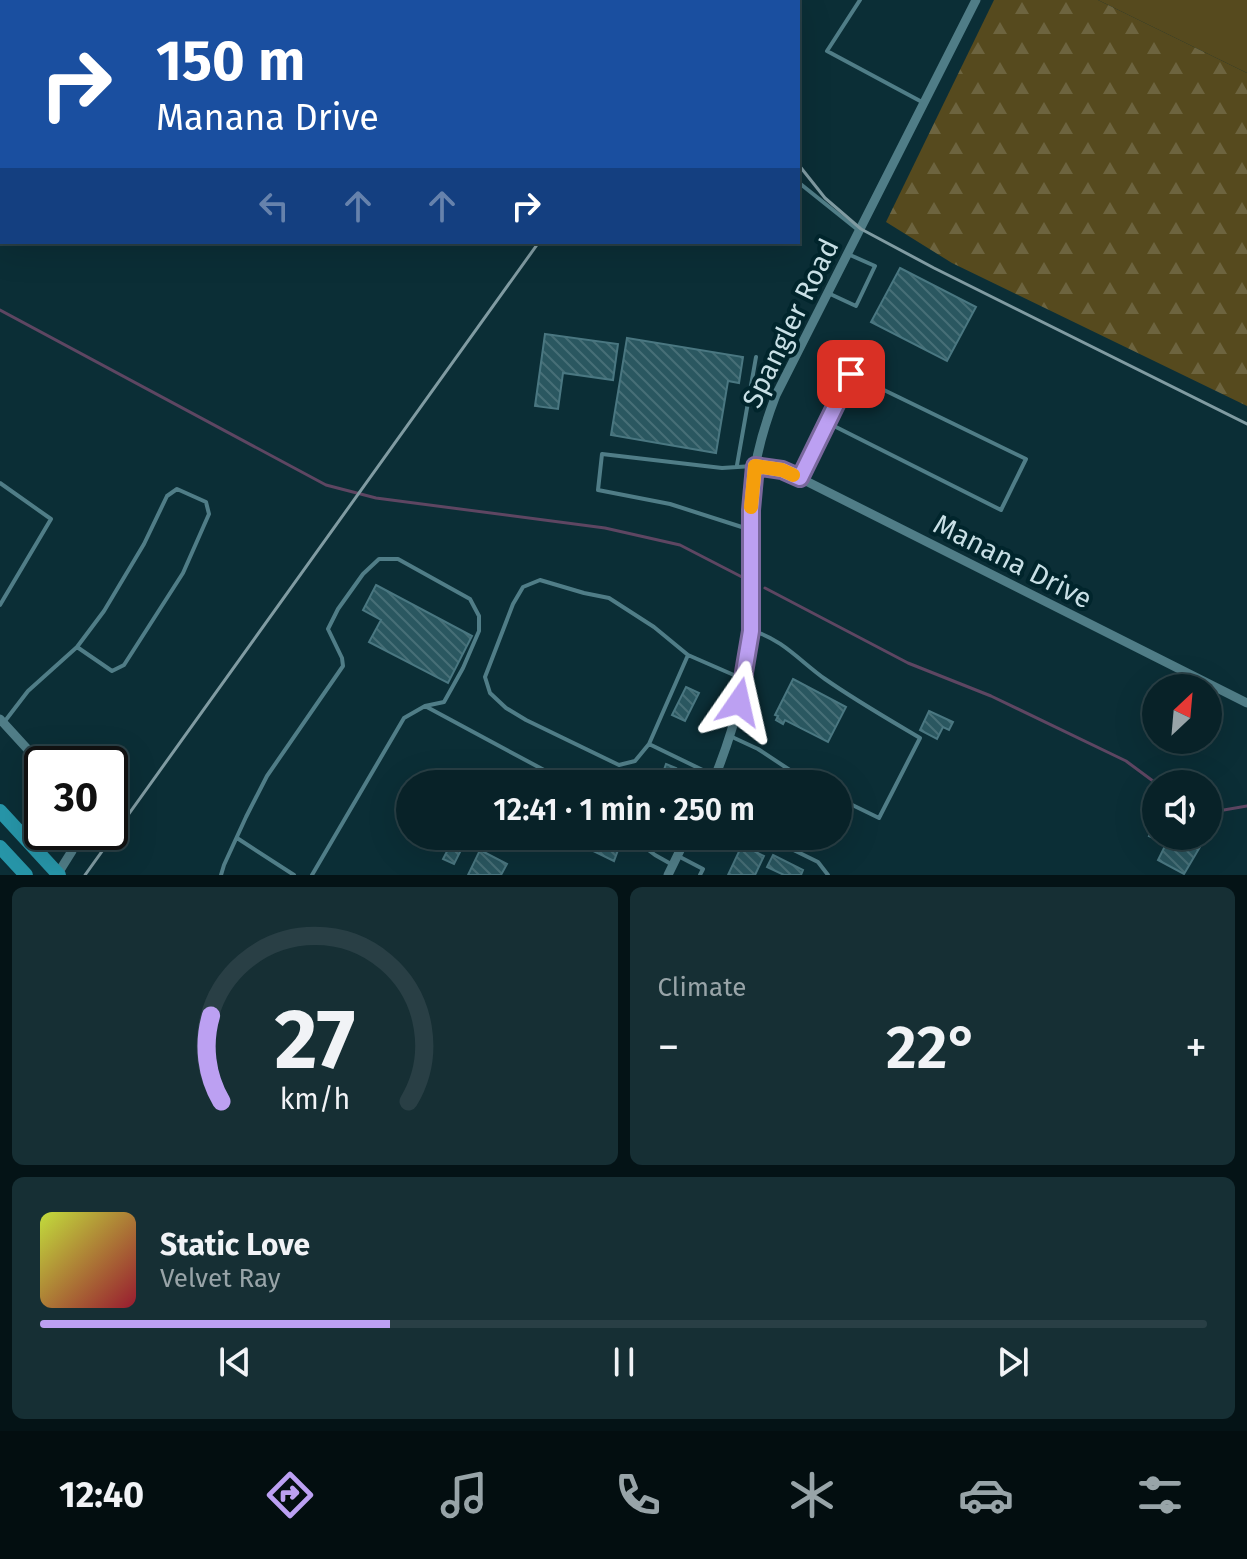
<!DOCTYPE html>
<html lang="en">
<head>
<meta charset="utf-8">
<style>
	body { margin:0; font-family:"Fira Sans",sans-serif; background:#162f34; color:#f1f3f6; height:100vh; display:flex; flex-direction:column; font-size:30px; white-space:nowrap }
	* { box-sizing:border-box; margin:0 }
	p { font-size:26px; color:#98a4a8 }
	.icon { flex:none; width:44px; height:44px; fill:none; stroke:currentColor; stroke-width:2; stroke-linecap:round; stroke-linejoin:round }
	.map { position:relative; height:875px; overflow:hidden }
	.panel { display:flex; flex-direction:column; gap:12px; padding:12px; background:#041316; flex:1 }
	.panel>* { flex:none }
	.banner { position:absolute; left:0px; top:0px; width:800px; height:244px; box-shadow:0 8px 32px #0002,0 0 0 2px #293f45; background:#1a4fa0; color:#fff; overflow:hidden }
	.needle { width:52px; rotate:26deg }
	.controls { position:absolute; left:1142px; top:674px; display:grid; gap:16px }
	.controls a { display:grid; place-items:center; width:80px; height:80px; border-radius:50%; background:#082228; box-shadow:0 8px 32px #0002,0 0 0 2px #293f45; font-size:40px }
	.speed { position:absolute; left:24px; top:746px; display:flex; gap:16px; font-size:40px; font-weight:700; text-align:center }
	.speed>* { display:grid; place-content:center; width:104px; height:104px; border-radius:50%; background:#082228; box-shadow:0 8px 32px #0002,0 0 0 2px #293f45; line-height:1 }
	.speed .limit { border:4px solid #111; border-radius:12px; background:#fff; color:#111 }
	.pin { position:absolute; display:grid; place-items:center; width:68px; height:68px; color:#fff; margin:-34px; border-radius:16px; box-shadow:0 4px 12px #0006 }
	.me { position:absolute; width:88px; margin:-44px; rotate:11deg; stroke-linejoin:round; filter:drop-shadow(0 0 6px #0008) }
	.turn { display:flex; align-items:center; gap:28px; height:168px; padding:0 24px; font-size:36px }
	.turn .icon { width:104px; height:104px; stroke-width:2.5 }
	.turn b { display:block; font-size:56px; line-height:68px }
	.lanes { display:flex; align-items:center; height:76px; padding:0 24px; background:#0003; justify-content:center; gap:40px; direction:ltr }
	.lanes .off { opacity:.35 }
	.big { font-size:60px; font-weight:600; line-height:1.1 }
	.panel .card { flex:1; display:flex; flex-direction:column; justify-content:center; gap:12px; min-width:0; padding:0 28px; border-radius:12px; background:#162f34 }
	.panel .dial { align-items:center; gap:0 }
	.dial svg { height:208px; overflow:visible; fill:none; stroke:#293f45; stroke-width:7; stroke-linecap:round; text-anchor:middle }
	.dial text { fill:#f1f3f6; stroke:none }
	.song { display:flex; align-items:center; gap:24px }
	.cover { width:96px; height:96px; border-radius:12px; background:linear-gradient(135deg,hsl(70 70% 55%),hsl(350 70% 35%)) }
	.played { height:8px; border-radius:4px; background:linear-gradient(90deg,#bca0f2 30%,#293f45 30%) }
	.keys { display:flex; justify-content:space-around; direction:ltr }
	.heat { display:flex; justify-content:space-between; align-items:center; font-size:44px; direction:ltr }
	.panel .tiles { flex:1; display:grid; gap:12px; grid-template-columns:1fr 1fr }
	.card:last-child { grid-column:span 2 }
	.trip { position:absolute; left:396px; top:770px; width:456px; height:80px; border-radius:40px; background:#082228; box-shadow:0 8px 32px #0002,0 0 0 2px #293f45; font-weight:600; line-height:80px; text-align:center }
	.tabs { display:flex; height:128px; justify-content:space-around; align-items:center; background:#030e10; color:#98a4a8 }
	.tabs .icon { width:56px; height:56px }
	.tabs .current { color:#bca0f2 }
	.tabs b { font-size:36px; color:#f1f3f6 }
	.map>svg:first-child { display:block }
</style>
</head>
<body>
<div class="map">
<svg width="1247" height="875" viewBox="0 0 1247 875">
	<defs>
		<pattern id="forest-firs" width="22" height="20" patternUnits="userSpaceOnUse" patternTransform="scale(2)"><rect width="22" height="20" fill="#564a1e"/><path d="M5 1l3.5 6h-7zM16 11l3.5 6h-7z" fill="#6d643f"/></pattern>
		<pattern id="building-back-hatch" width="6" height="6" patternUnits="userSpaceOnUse" patternTransform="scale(2)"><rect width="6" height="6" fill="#2a5760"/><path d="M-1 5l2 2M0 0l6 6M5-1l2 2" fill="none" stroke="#476f77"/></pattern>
	</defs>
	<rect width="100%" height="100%" fill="#0b2e36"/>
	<!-- grass -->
	<path fill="#564a1e" d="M1098 0H1247V73Z"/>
	<!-- forest -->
	<path fill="url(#forest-firs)" d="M994 0H1098L1247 73V406L952 263 886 222Z"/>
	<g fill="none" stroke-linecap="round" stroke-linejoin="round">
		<!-- stream -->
		<path stroke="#5e4662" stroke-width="3" d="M0 310 326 485 376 498 605 528 680 545 742 577
			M765 588 908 663 991 696 1126 761 1157 784
			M1208 809 1218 811 1247 806"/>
	</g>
	<!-- building -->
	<path fill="url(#building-back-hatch)" stroke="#4a7781" stroke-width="2" d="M293 0H403L405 1 292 2Z
		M900 268 976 307 947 361 871 322Z
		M545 334 618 344 613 380 563 373 558 409 535 406Z
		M627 338 743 357 739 383 728 381 716 453 611 435Z
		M376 585 472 636 448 683 369 642 381 620 363 610Z
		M793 679 846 707 828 742 785 720 783 724 776 720 778 716 775 715Z
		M686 687 699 693 685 721 672 715Z
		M929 711 953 722 949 730 943 727 937 739 920 730Z
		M666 764 676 768 669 784H659Z
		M1152 824H1156V836H1179L1200 847 1184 874 1158 860 1166 844 1149 836 1151 832 1148 831Z
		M455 836H468L454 864 443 859Z
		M589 837 618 850 614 861 585 847Z
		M742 845 764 856 755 875H728Z
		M480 850 507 864 501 875H468Z
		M773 855 803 870 801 875H784L767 867Z"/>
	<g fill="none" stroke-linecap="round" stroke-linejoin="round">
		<!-- service -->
		<path stroke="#507d87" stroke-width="4" d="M860 0 827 51 922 102
			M184 2 185 0
			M276 2 277 0
			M439 2 440 0
			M656 2 657 0
			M798 182 858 230
			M828 293 856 306 875 266 850 255
			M752 386 776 395
			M737 465 756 357
			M801 476 851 374 1026 459 1001 510 828 423
			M0 483 51 519 0 605
			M748 529 670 504 598 490 602 454 722 468 753 466
			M753 631C782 639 801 662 825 679 855 700 888 719 920 738L879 818 838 798
			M688 655 649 744 635 761 619 765 526 720 506 708 490 693 485 677 513 604 523 587 540 580 584 593 609 598 654 627 688 655 743 679
			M425 706 570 784
			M5 721 28 691 77 647 104 611 144 544 167 496 177 489 206 502 209 514 183 573 124 665 112 671 77 647
			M730 736 758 749 811 784
			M649 744 715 776
			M630 836 655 855 671 864
			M765 836 818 862 828 875
			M237 838 294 875
			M680 857 703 869 700 875
			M221 875 224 865 246 817 267 776 343 666 342 658 328 629 338 609 363 574 379 559H398L470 599 479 616V631L463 668 444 702 425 706 404 718 312 875"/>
		<!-- minor -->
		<path stroke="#507d87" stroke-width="9" d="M755 466 782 470 800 478 1247 703
			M0 719 42 765
			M712 784C732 736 747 682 751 630 753 584 747 536 752 490 755 456 764 426 776 395L976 0
			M57 875 72 851 74 832
			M668 875 687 836"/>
		<!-- primary -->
		<path stroke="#2796a9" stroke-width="14" d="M0 811 59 875
			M0 847 26 875"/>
		<!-- rail -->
		<path stroke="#809ba2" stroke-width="3" d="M694 2 695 0
			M712 2 713 0
			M761 2V0
			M798 164 825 198 861 229 934 268 1247 424
			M85 875 539 242"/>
	</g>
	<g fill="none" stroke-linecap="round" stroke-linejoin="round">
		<!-- route casing -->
		<g stroke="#7a689d" stroke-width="20">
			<path id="route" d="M739 702 751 631V510L755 466 782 470 800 478 851 374"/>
		</g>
		<!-- route -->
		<use href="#route" stroke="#bca0f2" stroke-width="14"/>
		<!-- slow -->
		<path stroke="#f59e0b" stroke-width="14" d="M751 507 755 466 782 470 793 475"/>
	</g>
	<g text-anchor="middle" stroke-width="8" stroke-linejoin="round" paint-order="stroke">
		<!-- street labels -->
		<g font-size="28" fill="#c8dfe5" stroke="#01252c">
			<text transform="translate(790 323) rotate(-64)" y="10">Spangler Road</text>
			<text transform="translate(1013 561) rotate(27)" y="10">Manana Drive</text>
		</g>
	</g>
</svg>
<div class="controls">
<a><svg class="needle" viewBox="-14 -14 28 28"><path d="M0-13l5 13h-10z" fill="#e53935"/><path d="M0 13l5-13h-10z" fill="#98a4a8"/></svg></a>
<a><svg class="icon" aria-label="sound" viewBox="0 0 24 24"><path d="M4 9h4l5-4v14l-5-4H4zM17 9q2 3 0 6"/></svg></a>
</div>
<div class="speed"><div class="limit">30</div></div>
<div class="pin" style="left:851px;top:374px;background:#d93025"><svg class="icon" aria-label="arrive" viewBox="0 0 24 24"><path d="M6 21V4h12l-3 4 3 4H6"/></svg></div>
<svg class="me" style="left:739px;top:702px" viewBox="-20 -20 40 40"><path d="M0-17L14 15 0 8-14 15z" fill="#bca0f2" stroke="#fff" stroke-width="4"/></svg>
<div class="trip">12:41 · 1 min · 250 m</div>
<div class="banner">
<div class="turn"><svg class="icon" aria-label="right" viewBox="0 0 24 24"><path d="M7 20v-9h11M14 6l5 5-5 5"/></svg><div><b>150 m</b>Manana Drive</div></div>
<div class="lanes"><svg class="icon off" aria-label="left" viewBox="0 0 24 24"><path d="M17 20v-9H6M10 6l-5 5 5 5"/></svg><svg class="icon off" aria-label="ahead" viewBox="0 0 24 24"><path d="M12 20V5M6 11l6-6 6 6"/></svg><svg class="icon off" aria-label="ahead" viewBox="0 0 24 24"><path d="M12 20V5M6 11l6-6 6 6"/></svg><svg class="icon" aria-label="right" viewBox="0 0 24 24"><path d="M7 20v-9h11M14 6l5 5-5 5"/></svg></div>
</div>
</div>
<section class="panel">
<div class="tiles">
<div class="card dial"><svg viewBox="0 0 100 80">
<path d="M14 69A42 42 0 1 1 86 69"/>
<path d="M14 69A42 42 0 0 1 10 36" stroke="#bca0f2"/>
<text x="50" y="56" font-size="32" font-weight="700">27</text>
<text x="50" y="72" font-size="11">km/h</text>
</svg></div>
<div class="card"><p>Climate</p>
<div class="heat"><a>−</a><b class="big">22°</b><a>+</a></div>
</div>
<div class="card">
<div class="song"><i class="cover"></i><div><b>Static Love</b><p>Velvet Ray</p></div></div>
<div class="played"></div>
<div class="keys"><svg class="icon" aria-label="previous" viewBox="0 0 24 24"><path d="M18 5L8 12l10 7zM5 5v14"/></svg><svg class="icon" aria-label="pause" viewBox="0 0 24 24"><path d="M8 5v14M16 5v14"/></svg><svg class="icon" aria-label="next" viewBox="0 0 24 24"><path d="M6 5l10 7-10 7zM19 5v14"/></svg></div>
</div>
</div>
</section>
<nav class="tabs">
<b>12:40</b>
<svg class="icon current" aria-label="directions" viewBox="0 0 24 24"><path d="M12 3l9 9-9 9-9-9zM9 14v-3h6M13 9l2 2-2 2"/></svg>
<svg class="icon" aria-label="music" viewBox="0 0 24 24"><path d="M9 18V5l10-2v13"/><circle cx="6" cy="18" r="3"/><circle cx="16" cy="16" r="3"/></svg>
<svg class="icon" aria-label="phone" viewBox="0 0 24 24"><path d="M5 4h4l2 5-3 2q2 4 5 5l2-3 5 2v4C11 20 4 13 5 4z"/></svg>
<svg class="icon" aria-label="climate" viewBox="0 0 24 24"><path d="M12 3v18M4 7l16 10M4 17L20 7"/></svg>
<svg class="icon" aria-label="car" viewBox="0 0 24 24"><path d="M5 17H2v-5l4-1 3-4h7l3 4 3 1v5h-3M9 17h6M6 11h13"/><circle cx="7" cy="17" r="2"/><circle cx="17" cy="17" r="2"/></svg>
<svg class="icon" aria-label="filters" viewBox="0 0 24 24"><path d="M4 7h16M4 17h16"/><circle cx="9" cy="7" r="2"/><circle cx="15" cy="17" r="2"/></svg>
</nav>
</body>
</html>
